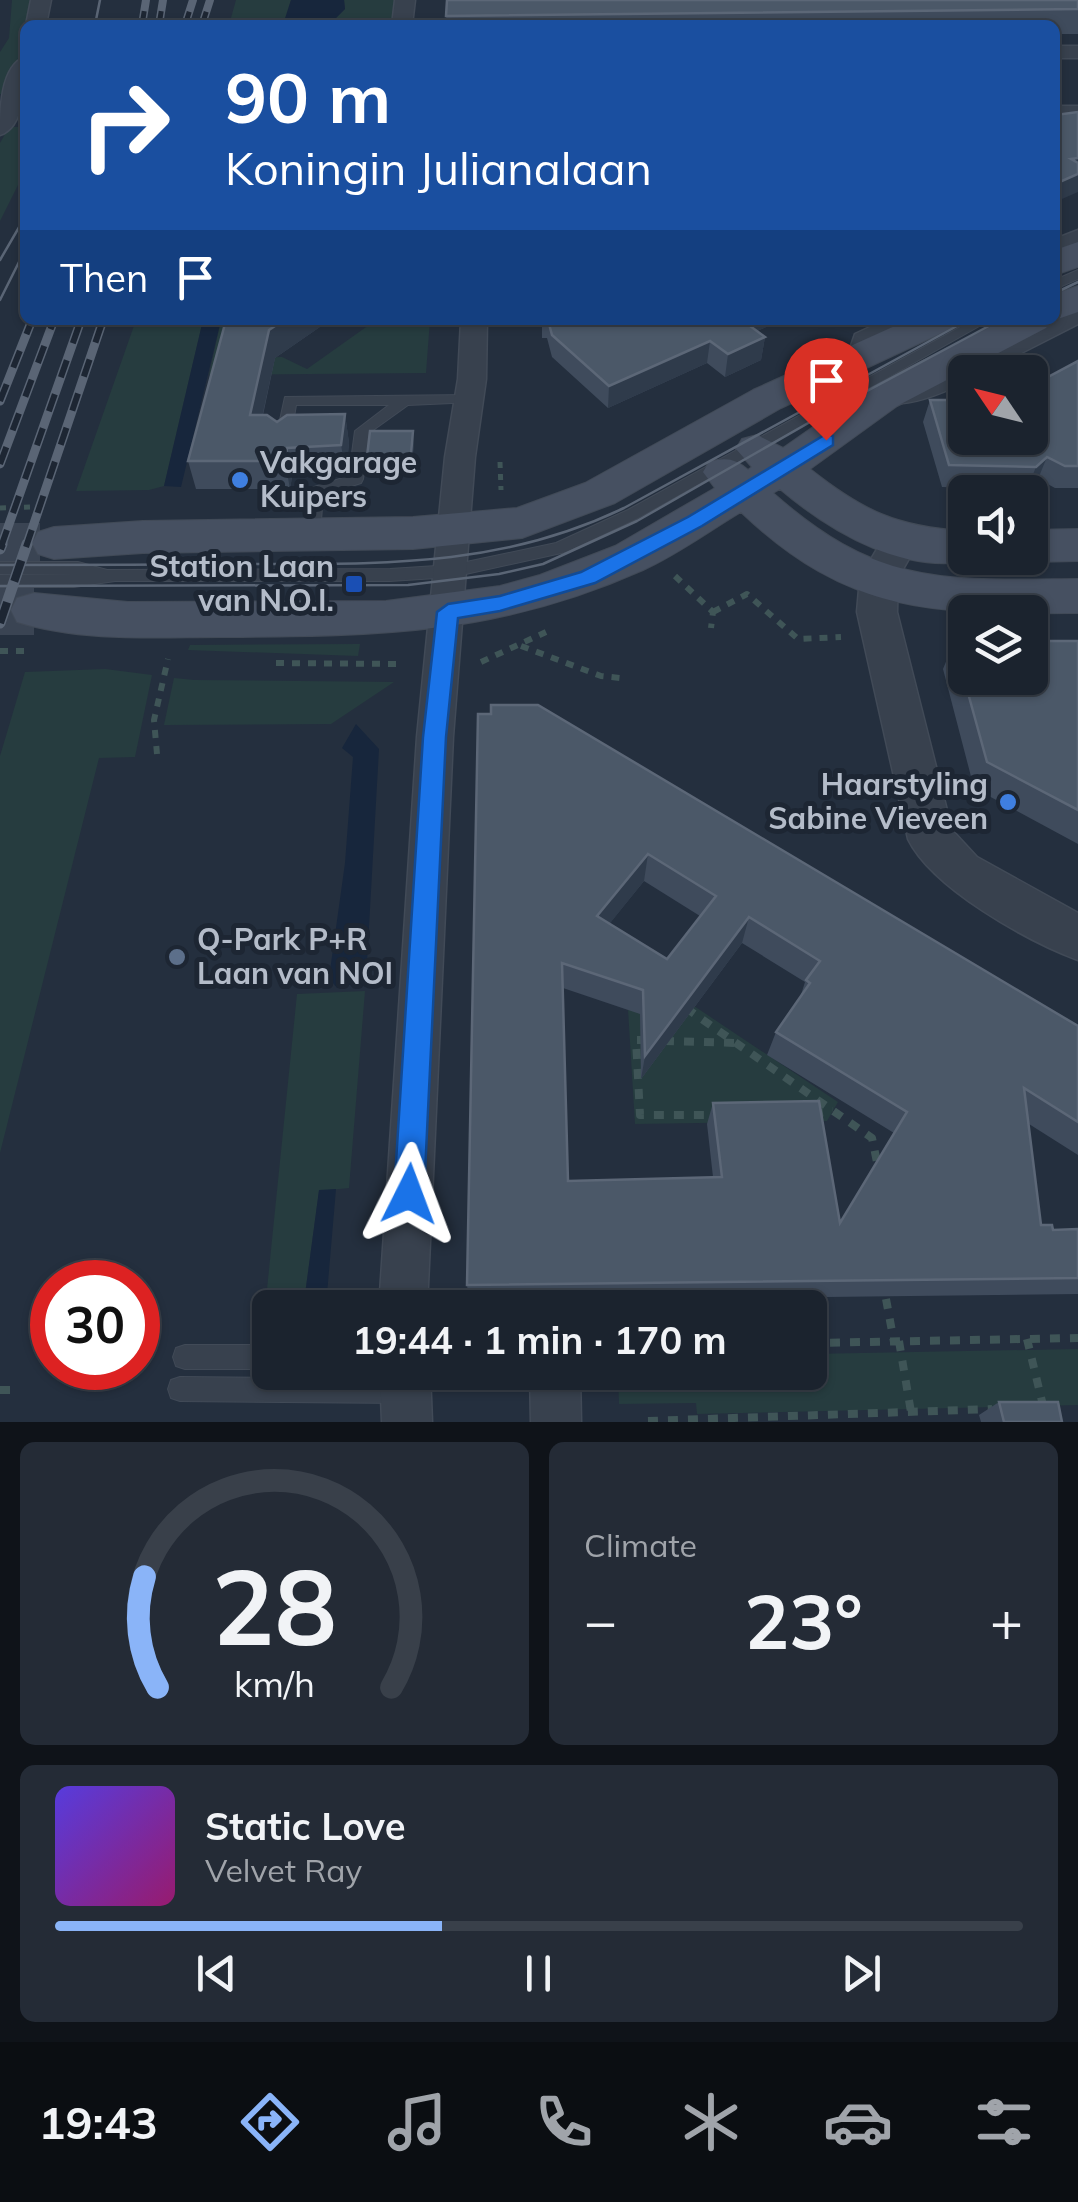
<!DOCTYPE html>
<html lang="en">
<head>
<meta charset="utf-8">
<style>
	body { margin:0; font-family:Mulish,sans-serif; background:#242b36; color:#f1f3f6; height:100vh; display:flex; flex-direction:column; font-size:38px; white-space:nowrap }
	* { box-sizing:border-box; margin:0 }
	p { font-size:32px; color:#a0a4aa }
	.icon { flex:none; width:55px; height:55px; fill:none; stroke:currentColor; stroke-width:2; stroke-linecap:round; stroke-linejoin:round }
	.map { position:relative; height:1422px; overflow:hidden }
	.details { display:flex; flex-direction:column; gap:20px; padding:20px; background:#0f1319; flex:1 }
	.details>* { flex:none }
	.banner { position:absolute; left:20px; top:20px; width:1040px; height:305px; border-radius:15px; box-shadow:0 2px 8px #0004,0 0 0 2px #39404a; background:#1a4fa0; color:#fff; overflow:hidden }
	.needle { width:65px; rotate:305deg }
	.controls { position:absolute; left:948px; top:355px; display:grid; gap:20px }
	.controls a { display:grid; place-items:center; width:100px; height:100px; border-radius:15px; background:#1b232e; box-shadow:0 2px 8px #0004,0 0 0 2px #39404a; font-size:50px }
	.speed { position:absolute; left:30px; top:1260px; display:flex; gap:20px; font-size:50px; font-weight:700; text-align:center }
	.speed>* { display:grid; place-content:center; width:130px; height:130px; border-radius:50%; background:#1b232e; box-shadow:0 2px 8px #0004,0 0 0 2px #39404a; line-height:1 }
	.speed .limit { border:15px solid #d22; background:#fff; color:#111 }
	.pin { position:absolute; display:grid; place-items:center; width:85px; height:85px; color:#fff; margin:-102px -42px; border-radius:50% 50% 50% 0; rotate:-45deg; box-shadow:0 0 10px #0007 }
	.pin .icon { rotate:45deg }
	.me { position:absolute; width:110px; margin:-55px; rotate:3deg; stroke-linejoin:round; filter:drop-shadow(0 0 8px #0008) }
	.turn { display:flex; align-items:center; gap:35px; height:210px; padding:0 40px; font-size:45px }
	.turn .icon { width:130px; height:130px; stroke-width:2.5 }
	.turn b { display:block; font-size:70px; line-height:85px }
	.then { display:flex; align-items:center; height:95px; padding:0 40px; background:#0003; gap:20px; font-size:38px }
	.big { font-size:75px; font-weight:700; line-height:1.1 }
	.details .tile { flex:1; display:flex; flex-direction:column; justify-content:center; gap:15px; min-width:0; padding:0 35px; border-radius:15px; background:#242b36 }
	.details .dial { align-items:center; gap:0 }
	.dial svg { height:260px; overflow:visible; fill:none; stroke:#39404a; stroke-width:7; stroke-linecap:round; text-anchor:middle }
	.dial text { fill:#f1f3f6; stroke:none }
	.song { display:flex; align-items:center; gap:30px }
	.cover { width:120px; height:120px; border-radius:15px; background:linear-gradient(135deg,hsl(250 70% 55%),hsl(320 70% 35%)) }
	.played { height:10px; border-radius:5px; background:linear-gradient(90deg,#8ab4f8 40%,#39404a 40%) }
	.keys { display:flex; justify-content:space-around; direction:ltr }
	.heat { display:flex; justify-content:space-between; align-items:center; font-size:55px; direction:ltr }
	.details .tiles { flex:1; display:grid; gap:20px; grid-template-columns:1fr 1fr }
	.tile:last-child { grid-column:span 2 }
	.trip { position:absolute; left:252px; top:1290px; width:575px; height:100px; border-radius:15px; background:#1b232e; box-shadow:0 2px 8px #0004,0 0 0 2px #39404a; font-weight:700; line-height:100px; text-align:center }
	.dock { display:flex; height:160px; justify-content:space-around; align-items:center; background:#0b0e12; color:#a0a4aa }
	.dock .icon { width:70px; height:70px }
	.dock .selected { color:#8ab4f8 }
	.dock b { font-size:45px; color:#f1f3f6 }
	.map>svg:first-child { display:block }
</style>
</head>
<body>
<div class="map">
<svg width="1078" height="1422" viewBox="0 0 1078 1422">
	<rect width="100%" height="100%" fill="#242f3e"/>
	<!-- green -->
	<path fill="#263c3f" d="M12 0H34L8 94H0V52L9 38Z
		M236 0H291L283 25H229Z
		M344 0H396L392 25H329L345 9Z
		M9 127H25V171L0 221V143Z
		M136 320H203L164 486 149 490 76 491Z
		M221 320H241L234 358 282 357 307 369 376 320H430L426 373 209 375Z
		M360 644 358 656 188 650 190 645Z
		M105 669 152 675 135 757 99 758 0 1153V756L25 672Z
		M174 678 194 680 394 682 331 724 164 725Z
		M625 960 838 1102 827 1121 635 1124Z
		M365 991 349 1188 319 1191 305 1294H340L339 1307H281V1301L266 1299 297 994Z
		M1078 1349V1405L697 1414 696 1403 619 1404 618 1373 810 1372V1354Z"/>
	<!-- water -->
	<path fill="#17263c" d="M291 0H344L345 9 329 25H283Z
		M203 320H221L181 487 164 486Z
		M356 724 379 749 367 962 357 983 337 988 329 978 345 863 353 757 342 748Z
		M336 1189 327 1294 305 1295 319 1190Z"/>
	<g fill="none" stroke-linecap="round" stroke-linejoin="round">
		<!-- secondary-tunnel-far1 -->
		<path stroke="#3a4453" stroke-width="40" stroke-dasharray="40 20" stroke-linecap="butt" d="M0 543H54"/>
		<!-- secondary-tunnel -->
		<path stroke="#3a4453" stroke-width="50" stroke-dasharray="50 25" stroke-linecap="butt" d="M0 610H34"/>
		<!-- service casing -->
		<g stroke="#414a57" stroke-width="2">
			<path id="service" d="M1078 270V279L1055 289V280Z
				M973 320H990L638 518 566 552 452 577 390 581H115L74 587H0V575L81 574H0V562H78L107 570 390 569 452 565 556 543 628 510Z
				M469 395 476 399 474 402 408 405 369 433 363 479 361 483 323 495 320 533 312 538 306 537 304 533 311 488 349 476 355 431 389 405H296L291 434 284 439 277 434 285 397Z
				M185 1345H270V1369H185L176 1366 173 1357 176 1348Z
				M180 1377 404 1379 413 1382 416 1391 413 1400 404 1403 180 1401 171 1398 168 1389 171 1380Z"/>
		</g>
		<!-- minor casing -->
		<g stroke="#414a57" stroke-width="3">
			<path id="minor" d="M31 0H51L46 25H26Z
				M395 0H415L412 25H392Z
				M1055 46H1078V58H1055Z
				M25 57C25 79 26 127 0 135 0 112 0 66 25 57Z
				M1055 106H1078V120H1055Z
				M1078 230V246L1055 255V239Z
				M1078 306V324L984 372H965V382C941 394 906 409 879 402L875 396 879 390 923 381Z
				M461 320H487L486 379 475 457 453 737 427 1308H379L417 737 445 457 458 379Z
				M885 320H919L878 344 871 363H851L847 357 855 334Z
				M380 1372H430L432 1422H382Z
				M530 1372H580L581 1422H531Z"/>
		</g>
		<!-- tertiary casing -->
		<g stroke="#414a57" stroke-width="3">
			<path id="tertiary" d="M900 528 913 532 919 541 898 578 897 612 952 830 977 857 1078 913V960C1027 941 932 888 908 839L857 612 860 578 887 532Z"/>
		</g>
		<!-- secondary casing -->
		<g stroke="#414a57" stroke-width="2">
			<path id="secondary" d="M1078 242V267L1055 275V250Z
				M1078 286V312L1055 320H1054L1055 294Z
				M908 320H958L952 328 781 408 615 503 522 538 413 549 143 553 54 559 38 554 32 543 38 532 54 527 143 521 413 517 517 508 585 483 753 390Z
				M1004 320H1052L1046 328 897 406 810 469C863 511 897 527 965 531V558H981C909 579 832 533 780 489L773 493C879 587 944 580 1078 579V613C936 614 850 616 741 512 709 531 677 555 643 570 495 636 378 636 221 637 154 637 82 642 17 622L11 610 17 598 34 593 128 602 386 601 500 586 540 575 615 546 715 488 703 472 709 462C725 457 735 458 748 470L752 467 736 449 742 439 757 435 783 448 869 388Z
				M1078 529V561L1030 562 1015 558H1030V530Z"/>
		</g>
		<!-- path-far2 -->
		<path stroke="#3f5557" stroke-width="5" stroke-dasharray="6 6" stroke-linecap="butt" d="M500 462 501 490
			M0 508 34 507"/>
		<!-- path-far1 -->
		<path stroke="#3f5557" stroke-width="6" stroke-dasharray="8 8" stroke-linecap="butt" d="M675 576 713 612 711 628
			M713 612 747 594 798 639 841 637
			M521 646 601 676 620 678
			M0 651H29
			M481 662 546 632
			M276 663 403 664
			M157 754 154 720 168 659"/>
		<!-- path -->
		<path stroke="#3f5557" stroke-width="8" stroke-dasharray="10 10" stroke-linecap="butt" d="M686 1008 872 1138 878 1167
			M647 1040H636L640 1115H716
			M664 1041 738 1043
			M813 1114 833 1111
			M886 1299 894 1342
			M1027 1339 1047 1422
			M899 1341 911 1412
			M810 1343 1078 1338
			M0 1390H18
			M648 1421 992 1409"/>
		<!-- service -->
		<use href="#service" fill="#38414e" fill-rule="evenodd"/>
		<!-- minor -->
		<use href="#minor" fill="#38414e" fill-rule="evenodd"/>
		<!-- tertiary -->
		<use href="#tertiary" fill="#38414e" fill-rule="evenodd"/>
		<!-- secondary -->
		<use href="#secondary" fill="#465061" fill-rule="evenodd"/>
		<!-- tram -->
		<path stroke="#5a6575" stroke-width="2.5" d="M95 25 100 0
			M0 260 25 217
			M1055 293 1078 282
			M0 300 25 250
			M0 565C86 565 173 565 259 564 390 564 503 566 624 508L968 320
			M0 586 408 585 499 574 543 564 637 521 824 414 1000 320"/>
		<!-- rail-far2 casing -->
		<g stroke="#5a6575" stroke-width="8">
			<path id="rail-far2" d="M142 25 146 0
				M159 25 163 0
				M185 25 193 0
				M202 25 210 0"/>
		</g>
		<!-- rail-far1 casing -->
		<g stroke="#5a6575" stroke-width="9">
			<path id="rail-far1" d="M0 401 32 320
				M0 464 54 320
				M1 547 81 320
				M26 547 103 320"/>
		</g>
		<!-- rail casing -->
		<g stroke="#5a6575" stroke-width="11">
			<path id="rail" d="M0 549 2 544
				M0 623 27 544"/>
		</g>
		<!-- rail-far2 -->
		<use href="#rail-far2" stroke="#1d2633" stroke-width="5" stroke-dasharray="14" stroke-linecap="butt"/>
		<!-- rail-far1 -->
		<use href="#rail-far1" stroke="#1d2633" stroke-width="6" stroke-dasharray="18" stroke-linecap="butt"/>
		<!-- rail -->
		<use href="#rail" stroke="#1d2633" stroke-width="8" stroke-dasharray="22" stroke-linecap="butt"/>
	</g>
	<!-- wall -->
	<path fill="#3f4b5c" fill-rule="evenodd" d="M1078 0V34H1055V25H447L446 16Z
		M226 320H330L275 358 263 415 277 422 345 414 349 443 346 473 292 477 290 489H196L188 461Z
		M542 320H782L757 331 765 337 761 360 725 377 707 363 608 408 552 357 547 338H542Z
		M1078 361V488H1055L1038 479 1027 489 942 487 923 422 930 400 965 438 1046 378Z
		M414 442 411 476H367L366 465Z
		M1078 641V844L974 788 943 669 954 642Z
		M491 714 1078 1026V1155L1029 1124 1041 1225 1053 1230 1078 1229V1294L469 1301 467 1285ZM644 881 700 916 667 959 609 924ZM742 943 805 982 800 998 776 1032 767 1055 894 1133 840 1222 713 1103 707 1124 713 1177 568 1181 563 988 640 1014 641 1079Z
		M999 1402 1062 1422H981L979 1415Z"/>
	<!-- shaded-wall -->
	<path fill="#2f3b4b" d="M1078 158V192L1055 202V184L1071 159Z
		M284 320H330L275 358 256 444 250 415 269 330Z
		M740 320H782L737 340Z
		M765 337 761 360 725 377 728 354Z
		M710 341 707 363 608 408 609 386Z
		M345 414 349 443 346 473 341 445Z
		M413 431 414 442 411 476 410 465Z
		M287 448 292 477 290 489 285 461Z
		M1047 457 1038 479 1027 489 1036 467Z
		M648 854 644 881 595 942 597 916Z
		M749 917 742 943 641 1079 645 1056Z"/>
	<!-- building -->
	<path fill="#4b5868" stroke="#5c6777" stroke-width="2.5" fill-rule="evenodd" d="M447 0H1078V9L446 16Z
		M1078 112V158L1071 159 1078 163V174L1055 184V115Z
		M226 320H284L269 330 250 415H267L277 422 287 415 345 414 341 445 287 448 285 461H188Z
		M548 320H742L765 337 728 354 710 341 609 386 552 335Z
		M1078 361V466H1065L1047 457 1036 467 949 465 930 400H965V438H1030V374L1037 372 1046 378Z
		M370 431H413L410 465H366Z
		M1030 641H1078V810L987 762 954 642H965V678H1030Z
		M491 705H538L1078 1026V1122L1024 1088 1041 1225H1052L1053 1230 1078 1229V1278L467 1285 478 714H491ZM648 854 716 896 667 959 597 916ZM749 917 820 961 806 980 810 983 776 1032 907 1112 840 1223 819 1101 713 1103 722 1177 568 1181 562 963 643 990 645 1056Z
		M999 1402H1058L1062 1422H1004Z"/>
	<!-- route -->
	<path fill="#1a73e8" stroke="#114b97" stroke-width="2.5" d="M826 434 833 436V445L702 526 595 583 500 611 458 618 446 737 424 1194 419 1204 409 1208 399 1204 394 1194 423 737 437 612 448 604 500 596 581 572 688 517Z"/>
	<!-- markers -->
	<g fill="#3f7fe0" stroke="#1d2633" stroke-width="4">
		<circle cx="240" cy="480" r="10"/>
		<circle cx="1008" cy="802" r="10"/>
	</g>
	<rect fill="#1a4fb4" stroke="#1d2633" stroke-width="4" x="344" y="574" width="20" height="20" rx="5"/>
	<circle fill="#5c6f8a" stroke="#1d2633" stroke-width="4" cx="177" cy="957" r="10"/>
	<g text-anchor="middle" stroke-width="10" stroke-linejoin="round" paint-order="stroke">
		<!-- poi labels -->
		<g font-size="30" font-weight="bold" fill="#b4bcc9" stroke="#1d2633" text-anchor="start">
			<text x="260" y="473">Vakgarage<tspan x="260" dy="34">Kuipers</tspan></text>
			<text x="334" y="577" text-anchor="end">Station Laan<tspan x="334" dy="34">van N.O.I.</tspan></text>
			<text x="988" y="795" text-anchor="end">Haarstyling<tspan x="988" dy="34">Sabine Vieveen</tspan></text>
			<text x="197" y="950">Q-Park P+R<tspan x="197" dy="34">Laan van NOI</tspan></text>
		</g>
	</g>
</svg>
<div class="controls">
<a><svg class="needle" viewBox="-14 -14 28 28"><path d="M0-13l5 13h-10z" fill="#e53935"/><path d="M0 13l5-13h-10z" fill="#a0a4aa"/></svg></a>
<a><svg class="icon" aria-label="sound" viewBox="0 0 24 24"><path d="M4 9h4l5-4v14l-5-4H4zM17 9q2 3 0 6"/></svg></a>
<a><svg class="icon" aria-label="layers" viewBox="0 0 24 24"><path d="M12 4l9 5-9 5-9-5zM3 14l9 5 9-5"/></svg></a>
</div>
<div class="speed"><div class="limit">30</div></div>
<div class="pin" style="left:826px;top:440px;background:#d93025"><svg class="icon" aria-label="arrive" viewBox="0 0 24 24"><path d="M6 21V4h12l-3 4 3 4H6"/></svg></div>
<svg class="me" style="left:409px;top:1194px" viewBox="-20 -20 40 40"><path d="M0-17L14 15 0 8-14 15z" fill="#1a73e8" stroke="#fff" stroke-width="4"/></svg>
<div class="trip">19:44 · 1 min · 170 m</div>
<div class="banner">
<div class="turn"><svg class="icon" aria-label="right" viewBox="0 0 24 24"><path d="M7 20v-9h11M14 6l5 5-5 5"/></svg><div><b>90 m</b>Koningin Julianalaan</div></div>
<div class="then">Then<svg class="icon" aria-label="arrive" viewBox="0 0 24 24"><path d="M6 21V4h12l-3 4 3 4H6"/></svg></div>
</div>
</div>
<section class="details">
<div class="tiles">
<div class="tile dial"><svg viewBox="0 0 100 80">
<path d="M14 69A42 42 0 1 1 86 69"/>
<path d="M14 69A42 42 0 0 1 10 35" stroke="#8ab4f8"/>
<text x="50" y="56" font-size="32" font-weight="700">28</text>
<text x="50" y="72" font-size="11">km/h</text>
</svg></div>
<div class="tile"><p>Climate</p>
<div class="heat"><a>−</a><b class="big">23°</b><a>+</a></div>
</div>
<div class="tile">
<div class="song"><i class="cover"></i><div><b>Static Love</b><p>Velvet Ray</p></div></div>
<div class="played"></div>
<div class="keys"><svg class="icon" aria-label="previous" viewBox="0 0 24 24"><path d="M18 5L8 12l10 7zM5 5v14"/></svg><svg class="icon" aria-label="pause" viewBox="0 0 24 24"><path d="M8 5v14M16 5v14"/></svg><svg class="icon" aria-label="next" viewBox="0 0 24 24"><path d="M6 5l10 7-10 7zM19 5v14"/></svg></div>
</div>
</div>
</section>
<nav class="dock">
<b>19:43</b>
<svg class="icon selected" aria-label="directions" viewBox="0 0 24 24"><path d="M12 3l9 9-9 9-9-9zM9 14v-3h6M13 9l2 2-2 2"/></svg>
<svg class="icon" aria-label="music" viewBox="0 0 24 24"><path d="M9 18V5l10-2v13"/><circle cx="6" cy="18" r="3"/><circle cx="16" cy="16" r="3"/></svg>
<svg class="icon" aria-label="phone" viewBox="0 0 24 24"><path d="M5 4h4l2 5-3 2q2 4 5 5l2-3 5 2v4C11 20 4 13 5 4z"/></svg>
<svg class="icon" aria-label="climate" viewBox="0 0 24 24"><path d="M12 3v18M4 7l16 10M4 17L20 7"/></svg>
<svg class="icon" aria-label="car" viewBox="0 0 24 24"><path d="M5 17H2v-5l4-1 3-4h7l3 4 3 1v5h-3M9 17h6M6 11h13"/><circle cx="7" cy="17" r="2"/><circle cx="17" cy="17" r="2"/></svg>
<svg class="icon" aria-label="filters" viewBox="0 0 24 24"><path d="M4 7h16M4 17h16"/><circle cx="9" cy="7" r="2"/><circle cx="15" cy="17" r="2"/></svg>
</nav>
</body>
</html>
